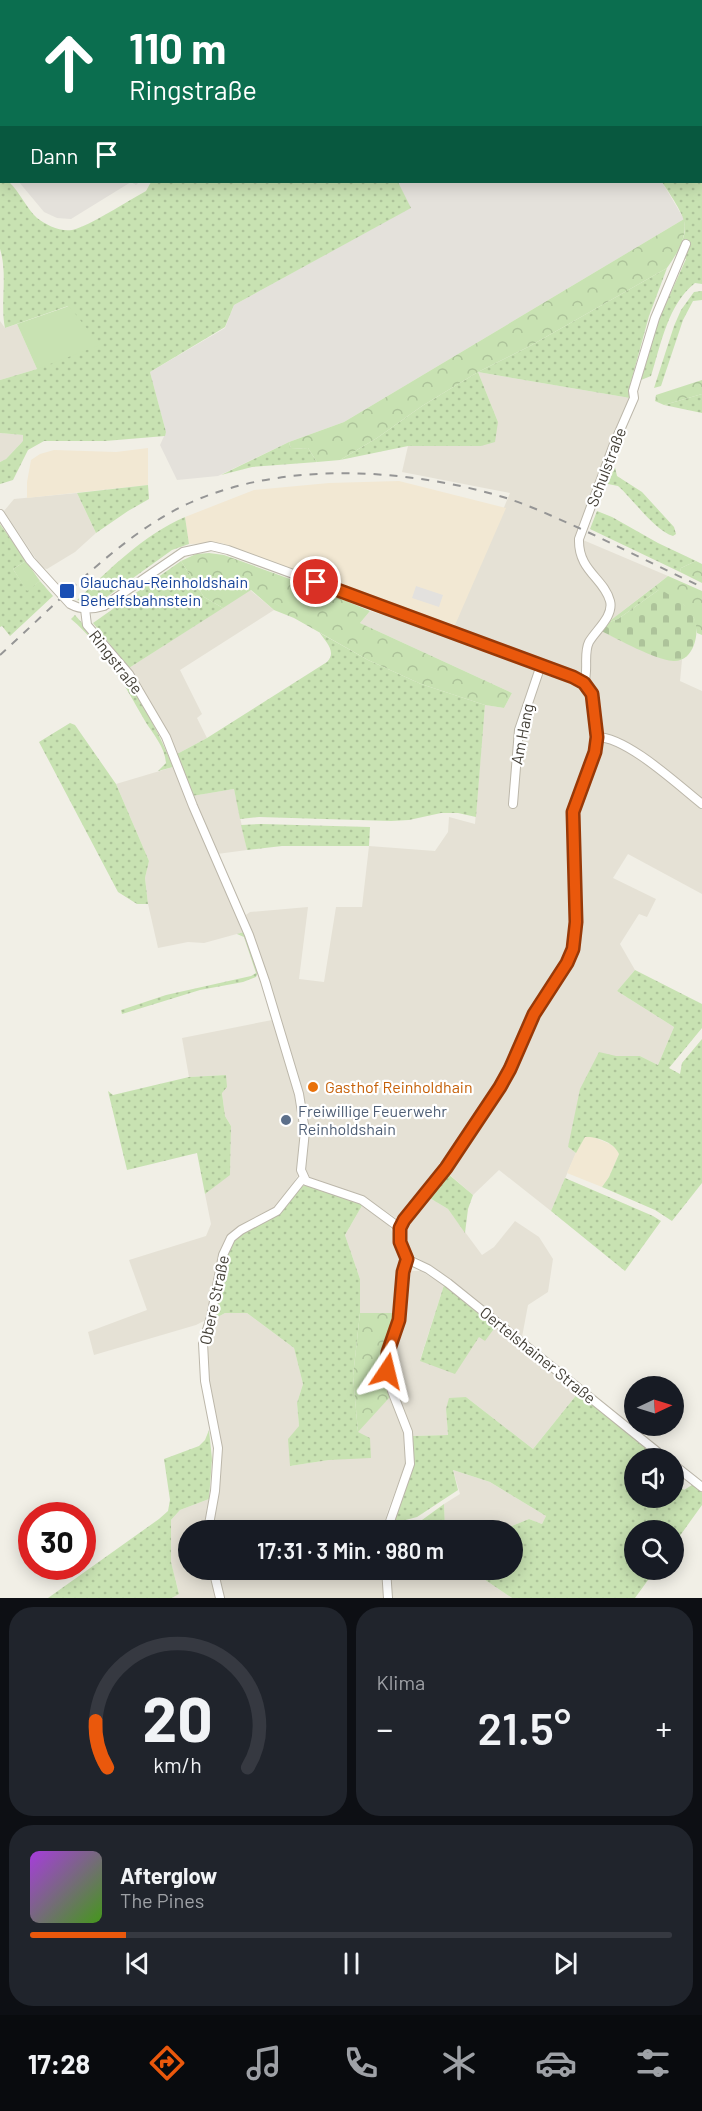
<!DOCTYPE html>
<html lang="de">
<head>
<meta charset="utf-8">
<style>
	body { margin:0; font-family:Barlow,sans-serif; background:#20242c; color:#f1f3f6; height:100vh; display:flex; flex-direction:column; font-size:22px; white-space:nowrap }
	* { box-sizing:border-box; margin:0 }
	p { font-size:20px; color:#9ea1a6 }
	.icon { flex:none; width:33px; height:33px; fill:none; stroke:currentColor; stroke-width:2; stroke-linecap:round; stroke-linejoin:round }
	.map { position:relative; height:1598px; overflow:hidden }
	.panel { display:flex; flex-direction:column; gap:9px; padding:9px; background:#0d0f14; flex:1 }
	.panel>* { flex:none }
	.banner { position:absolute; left:0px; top:0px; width:702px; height:183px; box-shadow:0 3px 15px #0003; background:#0b6e4f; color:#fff; overflow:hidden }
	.needle { width:39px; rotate:86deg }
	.controls { position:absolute; left:624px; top:1376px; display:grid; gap:12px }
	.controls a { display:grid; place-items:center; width:60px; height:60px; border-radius:50%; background:#171b24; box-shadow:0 3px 15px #0003; font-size:30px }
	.speed { position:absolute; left:18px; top:1502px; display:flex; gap:12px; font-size:30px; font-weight:700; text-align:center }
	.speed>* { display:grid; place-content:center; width:78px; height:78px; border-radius:50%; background:#171b24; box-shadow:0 3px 15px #0003; line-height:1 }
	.speed .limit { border:9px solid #d22; background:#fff; color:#111 }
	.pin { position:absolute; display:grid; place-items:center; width:51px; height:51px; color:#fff; margin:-26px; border:3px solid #fff; border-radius:50%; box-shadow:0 2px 6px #0007 }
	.me { position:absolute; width:66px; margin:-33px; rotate:10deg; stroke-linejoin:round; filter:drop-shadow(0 0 4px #0008) }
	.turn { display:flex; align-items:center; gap:21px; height:126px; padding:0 30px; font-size:27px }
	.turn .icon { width:78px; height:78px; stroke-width:2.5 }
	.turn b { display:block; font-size:42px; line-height:51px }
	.then { display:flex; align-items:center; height:57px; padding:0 30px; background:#0003; gap:12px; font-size:22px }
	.big { font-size:45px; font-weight:600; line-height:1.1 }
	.panel .card { flex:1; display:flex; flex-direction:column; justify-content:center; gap:9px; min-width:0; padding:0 21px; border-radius:24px; background:#20242c }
	.panel .dial { align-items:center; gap:0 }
	.dial svg { height:156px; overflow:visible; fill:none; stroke:#363941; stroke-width:7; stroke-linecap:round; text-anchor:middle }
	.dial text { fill:#f1f3f6; stroke:none }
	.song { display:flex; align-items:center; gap:18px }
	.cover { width:72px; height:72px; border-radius:9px; background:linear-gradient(135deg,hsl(280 70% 55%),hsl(100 70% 35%)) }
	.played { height:6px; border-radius:3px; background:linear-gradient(90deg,#ea580c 15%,#363941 15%) }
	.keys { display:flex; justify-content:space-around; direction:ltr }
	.heat { display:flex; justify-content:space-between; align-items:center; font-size:33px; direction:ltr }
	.panel .tiles { flex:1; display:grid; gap:9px; grid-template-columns:1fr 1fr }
	.card:last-child { grid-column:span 2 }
	.trip { position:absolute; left:178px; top:1520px; width:345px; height:60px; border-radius:30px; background:#171b24; box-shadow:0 3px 15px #0003; font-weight:600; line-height:60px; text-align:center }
	.tabs { display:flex; height:96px; justify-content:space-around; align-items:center; background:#090b0e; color:#9ea1a6 }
	.tabs .icon { width:42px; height:42px }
	.tabs .on { color:#ea580c }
	.tabs b { font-size:27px; color:#f1f3f6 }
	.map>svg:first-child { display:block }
</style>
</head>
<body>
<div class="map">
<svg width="702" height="1598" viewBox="0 0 702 1598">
	<defs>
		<pattern id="grass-dots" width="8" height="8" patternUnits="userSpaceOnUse" patternTransform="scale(1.5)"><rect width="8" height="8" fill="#c8e2b2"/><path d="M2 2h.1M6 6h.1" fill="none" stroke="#adc39a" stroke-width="1.8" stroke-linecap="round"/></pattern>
		<pattern id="forest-crowns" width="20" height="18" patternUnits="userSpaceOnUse" patternTransform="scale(1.5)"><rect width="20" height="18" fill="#c8e2b2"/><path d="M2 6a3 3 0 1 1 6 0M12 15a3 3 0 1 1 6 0" fill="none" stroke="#adc39a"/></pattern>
		<pattern id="cemetery-stones" width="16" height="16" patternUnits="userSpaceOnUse" patternTransform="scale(1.5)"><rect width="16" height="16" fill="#c8e2b2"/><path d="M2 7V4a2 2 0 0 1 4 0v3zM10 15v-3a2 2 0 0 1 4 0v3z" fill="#adc39a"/></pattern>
	</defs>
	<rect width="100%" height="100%" fill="#f1efe6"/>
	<!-- residential -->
	<path fill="#e5e1d5" d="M0 321 5 328 17 324 37 369 0 380Z
		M478 372 630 398 576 537 668 576 607 623 601 631 644 651 673 661 682 660 680 681 702 691V894L628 854 613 878 656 899 647 917 639 914 620 944 635 970 617 991 674 1027 658 1065 640 1056H616L568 1147 576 1153 551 1211 499 1170 473 1195 442 1168 402 1215 396 1218 369 1200 312 1180 304 1169 297 1171 298 1175 286 1196 274 1208 230 1236 224 1242 220 1255 213 1297 206 1320 196 1325 94 1355 88 1332 147 1310 129 1260 206 1236 211 1224 205 1194 230 1174 231 1126 225 1116 222 1092 225 1075 189 1077 182 1038 272 1020 280 1016 246 915 250 912 308 907 299 979 324 982 336 907H362L369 846 435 851 448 832 449 817 475 824 485 705 504 708 512 693 360 623 370 611 450 636 510 493 402 472 408 446H481L498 422Z
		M0 433 23 435V441L6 459 0 462Z
		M77 493 96 533 75 552 47 569 42 568 4 511 14 499Z
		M250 590 274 610 180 670 202 714 197 718 207 738 177 754 129 668Z
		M173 767 190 809 244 932 204 943 188 942 158 948 148 904 145 878 149 861 116 784Z
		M234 789 247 850 217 854 192 796Z
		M428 1197 448 1209 482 1255 494 1247 515 1221 539 1237 553 1259 548 1292 528 1305 522 1337 458 1286 418 1258 409 1255 407 1252 405 1236 407 1225Z
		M363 1204 388 1224 396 1239 399 1260 396 1313H360V1279L345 1235Z
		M411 1271H421L444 1285 420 1360 479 1336 496 1326 578 1393 533 1449 466 1397 446 1409 448 1435 412 1436 390 1374 391 1360 403 1320 407 1275Z
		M225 1313H247L294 1348 303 1384 297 1403 299 1426 290 1466 329 1460 390 1397 407 1437 406 1462 387 1513 383 1530H189V1569H469L512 1598H172L179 1593 171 1563V1520L180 1510 217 1496 219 1433 214 1414 205 1369V1343L216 1318Z
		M453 1470 490 1482 546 1516 542 1524 529 1519 502 1530H478L477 1528H445L444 1504 460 1494Z"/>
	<!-- commercial -->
	<path fill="#f2e8d3" d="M148 448V485L27 498V482L31 460 40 454 54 450 116 452Z
		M399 481 506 508 455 625 335 585 222 543 189 544 185 517 254 490 329 483Z
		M591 1136 610 1144 617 1149 619 1154 609 1177 602 1187 567 1173 580 1143 585 1137Z"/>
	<!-- industrial -->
	<path fill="#e4e1db" d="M19 182H139L136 185 131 182 71 219 57 218 44 212Z
		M398 182H662L684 219 344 422 289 442 218 476 177 480 160 445 166 432 150 372 225 328 234 305 410 208Z"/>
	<!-- grass -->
	<path fill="url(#grass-dots)" d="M105 0H296L102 1Z
		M518 0H702V284L695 283C668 304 661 344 651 376L641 380 659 319 686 259 676 255C679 247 685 238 685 228 686 216 669 193 662 182H700V2H518Z
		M0 173 2 182H9C20 192 26 208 37 218 46 225 60 232 72 230 88 227 129 200 146 191L151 182H398L411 208 234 305 225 327 150 372 166 432 165 436 105 441H44L28 450 13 480 0 484V462L6 459 23 441V435L0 433V380L37 369 68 306 5 328C0 304 8 274 0 249Z
		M667 268 649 316 629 389 630 398 478 372 498 422 495 442 481 446H408L340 460 377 438 422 406 478 372 530 346Z
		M702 291V300L693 301 683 320 661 386 654 388 674 326 681 310 694 292Z
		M702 394V413L664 405Z
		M289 442 291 449 308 448 317 462 252 467 221 475Z
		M615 467 617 476 642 492 674 527 676 534 673 536C655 531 633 499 618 486L608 484 606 487Z
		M148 485 149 499 128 511 96 533 77 493Z
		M597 511 612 517 658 543 696 561 681 568 680 572 590 529Z
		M185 517 189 544 172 550 101 601 92 603 77 600C110 569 143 535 185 517Z
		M0 524 26 561 13 569 27 590 40 581 53 596 10 636 2 626 0 627Z
		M181 561 204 597 223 608 129 668 93 623Z
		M654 587 660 589 618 619 607 623Z
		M75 615C117 663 149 707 173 767L158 771 166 763C165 747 153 734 145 721 124 684 104 647 71 619Z
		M320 633 368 660 421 684 485 705 476 817 458 813H441L409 820 391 821 259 817 240 819 234 789 192 796 177 754 207 738 327 662C337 652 326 642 320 633Z
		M70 723 75 725 116 784 149 861 145 878 148 904H137L118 892 39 742Z
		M261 824 370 827 369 846H282L247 850 241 825Z
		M244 932 258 972 256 977 243 982 200 990 122 1014 121 1010 166 995 251 976 256 973 244 937 237 934Z
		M635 970 702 1004V1028L669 1068 680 1074 682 1063 702 1039V1183L672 1221 655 1210 602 1187 609 1177 619 1154C615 1143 597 1136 585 1137L576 1153 568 1147 580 1089 599 1052 616 1056H640L658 1065 674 1027 617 991Z
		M226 1075 227 1087 222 1093 225 1116 231 1126 230 1175 205 1194 197 1153 127 1170 108 1091 113 1095 189 1077Z
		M447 1173 473 1195 468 1209 465 1233 448 1209 428 1197Z
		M565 1178 653 1216 661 1221 625 1271 551 1211Z
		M306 1185 363 1204 345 1235 360 1279V1313L353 1376 358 1432 370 1438 371 1458 329 1460 290 1466 288 1439 299 1426 297 1403 303 1384 294 1348 247 1313H225L216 1318C217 1297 223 1246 240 1234 253 1226 269 1221 281 1211 290 1203 294 1188 306 1185Z
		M444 1285 496 1326 485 1341 479 1337 455 1374 420 1361Z
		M578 1393 659 1458H634V1497H674V1470L683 1477 679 1486 684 1490 692 1485 702 1492V1505L674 1544V1530H634V1569H656L635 1598H512L469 1569H513V1530H502L529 1519 542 1524 546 1516 490 1482 453 1470 458 1490 417 1517 398 1522 394 1520 413 1457 412 1436 448 1435 446 1409 449 1398 466 1397 533 1449Z
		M209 1430 212 1459 209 1499 180 1510 171 1520V1562L179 1594 172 1598H48L159 1519 168 1511 170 1500 164 1459 199 1446 205 1440Z
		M444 1504 445 1528H478V1530H392V1528L422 1520Z"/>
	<!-- forest -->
	<path fill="url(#forest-crowns)" d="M684 219C688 236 677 254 667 268L530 346 478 372 422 406 377 438 340 460 317 462 308 448 291 449 289 442 344 422Z
		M702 380V394L664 405 655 401 656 395Z
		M209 553 224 555 315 588 370 611 360 623 512 693 504 708 485 705 421 684 368 660 294 618 274 610 251 590 223 608 204 597 181 561 196 554Z
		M696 561 702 564V583L680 572 681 568Z
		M668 576 702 591V635L697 633 694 618 684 605 654 587Z
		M360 1313H396L382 1361 390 1397 358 1432 353 1376Z"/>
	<!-- cemetery -->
	<path fill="url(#cemetery-stones)" d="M660 589C672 597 689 604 694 618 701 633 693 663 673 661 653 659 620 640 601 631L607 623 618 619Z"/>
	<!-- garden -->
	<path fill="#c8e2b2" d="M69 306 100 345 37 369 17 324Z
		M26 561 40 581 27 591 13 569Z"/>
	<!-- parking -->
	<path fill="#e3e1de" d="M416 586 443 595 439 607 412 598Z"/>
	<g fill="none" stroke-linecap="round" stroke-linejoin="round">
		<!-- minor casing -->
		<g stroke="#bcb7aa" stroke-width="10">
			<path id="minor" d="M0 514 30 560 70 604C81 610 91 610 104 606L183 552 211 546 228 550 573 677 584 683 592 694 597 737 594 756 573 812 576 922 573 949 567 963 534 1014 510 1069 500 1087 446 1168 404 1220 400 1228
				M85 609 87 625 129 674 166 737 193 806 249 935 265 981 299 1094 305 1131 301 1170 306 1181 362 1200 400 1228V1242L407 1259
				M584 683C589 670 583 654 589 642 596 630 614 616 610 601 604 578 578 571 579 539L614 444 634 398 633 391 655 318 686 244
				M597 737C627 737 678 785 702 804
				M513 804 519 730 541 665
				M407 1259 428 1269 448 1283 665 1458
				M674 1465 702 1487
				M208 1530 215 1491 218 1448 205 1381 203 1343 211 1317 223 1255 231 1238 241 1230 277 1211 304 1177
				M387 1530 410 1464 408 1432 392 1391 386 1361 399 1320 403 1272 407 1259
				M213 1569 220 1598
				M386 1569 388 1598"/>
		</g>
		<!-- major casing -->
		<g stroke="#d8c26e" stroke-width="12">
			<path id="major" d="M45 0 47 2
				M70 0 73 2
				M323 2 326 0
				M344 2 347 0
				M0 86 2 85"/>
		</g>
		<!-- minor -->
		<use href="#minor" stroke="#fff" stroke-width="8"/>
		<!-- major -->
		<use href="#major" stroke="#f5e49c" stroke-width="9"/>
		<!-- rail -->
		<path stroke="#959595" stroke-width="2" stroke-dasharray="8 8" stroke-linecap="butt" d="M0 655C53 607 116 540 179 508 274 460 403 467 503 497 529 505 554 517 579 528 620 547 661 568 702 587"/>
	</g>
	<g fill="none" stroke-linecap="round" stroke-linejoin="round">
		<!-- route casing -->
		<g stroke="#983908" stroke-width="15">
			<path id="route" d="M316 582 573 677 584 683 592 694 597 737 595 752 573 812 576 922 573 949 567 963 534 1014 510 1069 500 1087 446 1168 404 1220 400 1228V1242L407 1259 403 1272 399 1320 388 1352 387 1371"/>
		</g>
		<!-- route -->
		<use href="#route" stroke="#ea580c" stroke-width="10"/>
	</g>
	<!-- markers -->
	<rect fill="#1a4fb4" stroke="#fff" stroke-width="2" x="59" y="583" width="16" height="16" rx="3"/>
	<circle fill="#e8710a" stroke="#fff" stroke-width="2" cx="313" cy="1087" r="6"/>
	<circle fill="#5c6f8a" stroke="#fff" stroke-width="2" cx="286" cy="1120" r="6"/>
	<g text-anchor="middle" stroke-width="4.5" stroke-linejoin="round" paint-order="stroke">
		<!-- street labels -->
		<g font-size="16" fill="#433f36" stroke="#fff">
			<text transform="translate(606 467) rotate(-69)" y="6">Schulstraße</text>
			<text transform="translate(116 662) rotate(52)" y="6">Ringstraße</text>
			<text transform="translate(522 734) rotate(-79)" y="6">Am Hang</text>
			<text transform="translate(214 1300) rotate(-78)" y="6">Obere Straße</text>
			<text transform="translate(538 1355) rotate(39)" y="6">Oertelshainer Straße</text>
		</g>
		<!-- transit labels -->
		<g font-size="16" fill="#164399" stroke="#fff" text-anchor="start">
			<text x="80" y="588">Glauchau-Reinholdshain<tspan x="80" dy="18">Behelfsbahnstein</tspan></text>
		</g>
		<!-- food labels -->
		<g font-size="16" fill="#c56008" stroke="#fff" text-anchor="start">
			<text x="325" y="1093">Gasthof Reinholdhain</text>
		</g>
		<!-- service labels -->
		<g font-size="16" fill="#4e5e75" stroke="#fff" text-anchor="start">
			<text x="298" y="1117">Freiwillige Feuerwehr<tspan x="298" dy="18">Reinholdshain</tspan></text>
		</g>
	</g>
</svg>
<div class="controls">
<a><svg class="needle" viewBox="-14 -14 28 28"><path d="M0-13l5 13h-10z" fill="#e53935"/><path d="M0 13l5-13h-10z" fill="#9ea1a6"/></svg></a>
<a><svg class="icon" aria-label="sound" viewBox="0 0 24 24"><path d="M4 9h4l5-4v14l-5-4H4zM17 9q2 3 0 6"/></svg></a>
<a><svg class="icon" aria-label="search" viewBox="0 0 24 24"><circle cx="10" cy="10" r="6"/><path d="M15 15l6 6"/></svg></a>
</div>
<div class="speed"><div class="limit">30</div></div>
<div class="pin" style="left:316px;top:582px;background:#d93025"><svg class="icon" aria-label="arrive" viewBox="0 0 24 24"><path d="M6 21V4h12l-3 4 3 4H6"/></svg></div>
<svg class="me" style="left:387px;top:1371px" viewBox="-20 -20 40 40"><path d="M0-17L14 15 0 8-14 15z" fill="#ea580c" stroke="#fff" stroke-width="4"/></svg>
<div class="trip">17:31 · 3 Min. · 980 m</div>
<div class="banner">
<div class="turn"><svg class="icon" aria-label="ahead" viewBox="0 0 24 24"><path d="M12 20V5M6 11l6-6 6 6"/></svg><div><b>110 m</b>Ringstraße</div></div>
<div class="then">Dann<svg class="icon" aria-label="arrive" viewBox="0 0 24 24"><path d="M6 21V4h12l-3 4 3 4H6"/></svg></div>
</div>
</div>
<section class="panel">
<div class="tiles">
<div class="card dial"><svg viewBox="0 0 100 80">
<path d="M14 69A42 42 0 1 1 86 69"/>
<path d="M14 69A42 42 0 0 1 8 45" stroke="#ea580c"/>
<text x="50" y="56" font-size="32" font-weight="700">20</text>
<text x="50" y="72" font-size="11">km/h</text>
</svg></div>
<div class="card"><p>Klima</p>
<div class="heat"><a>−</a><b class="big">21.5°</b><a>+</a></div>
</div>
<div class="card">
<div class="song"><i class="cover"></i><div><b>Afterglow</b><p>The Pines</p></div></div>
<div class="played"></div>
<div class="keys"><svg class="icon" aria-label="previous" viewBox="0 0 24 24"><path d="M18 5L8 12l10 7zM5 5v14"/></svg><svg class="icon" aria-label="pause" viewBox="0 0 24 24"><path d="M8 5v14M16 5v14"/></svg><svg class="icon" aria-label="next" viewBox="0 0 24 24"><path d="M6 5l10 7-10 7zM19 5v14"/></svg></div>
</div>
</div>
</section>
<nav class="tabs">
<b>17:28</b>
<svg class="icon on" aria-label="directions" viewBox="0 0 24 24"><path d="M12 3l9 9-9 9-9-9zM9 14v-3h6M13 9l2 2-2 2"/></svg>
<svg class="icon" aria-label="music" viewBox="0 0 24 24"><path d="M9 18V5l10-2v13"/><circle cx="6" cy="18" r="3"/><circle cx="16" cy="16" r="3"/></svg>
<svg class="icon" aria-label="phone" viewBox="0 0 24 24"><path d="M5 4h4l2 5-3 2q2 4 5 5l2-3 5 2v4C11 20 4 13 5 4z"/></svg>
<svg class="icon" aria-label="climate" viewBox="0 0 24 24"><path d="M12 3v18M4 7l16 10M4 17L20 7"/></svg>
<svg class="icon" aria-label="car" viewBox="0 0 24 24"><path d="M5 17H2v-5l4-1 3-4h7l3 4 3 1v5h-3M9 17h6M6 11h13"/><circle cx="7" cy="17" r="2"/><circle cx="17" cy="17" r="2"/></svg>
<svg class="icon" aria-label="filters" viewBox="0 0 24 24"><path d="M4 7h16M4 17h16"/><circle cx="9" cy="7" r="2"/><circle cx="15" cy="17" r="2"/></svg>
</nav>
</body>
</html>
